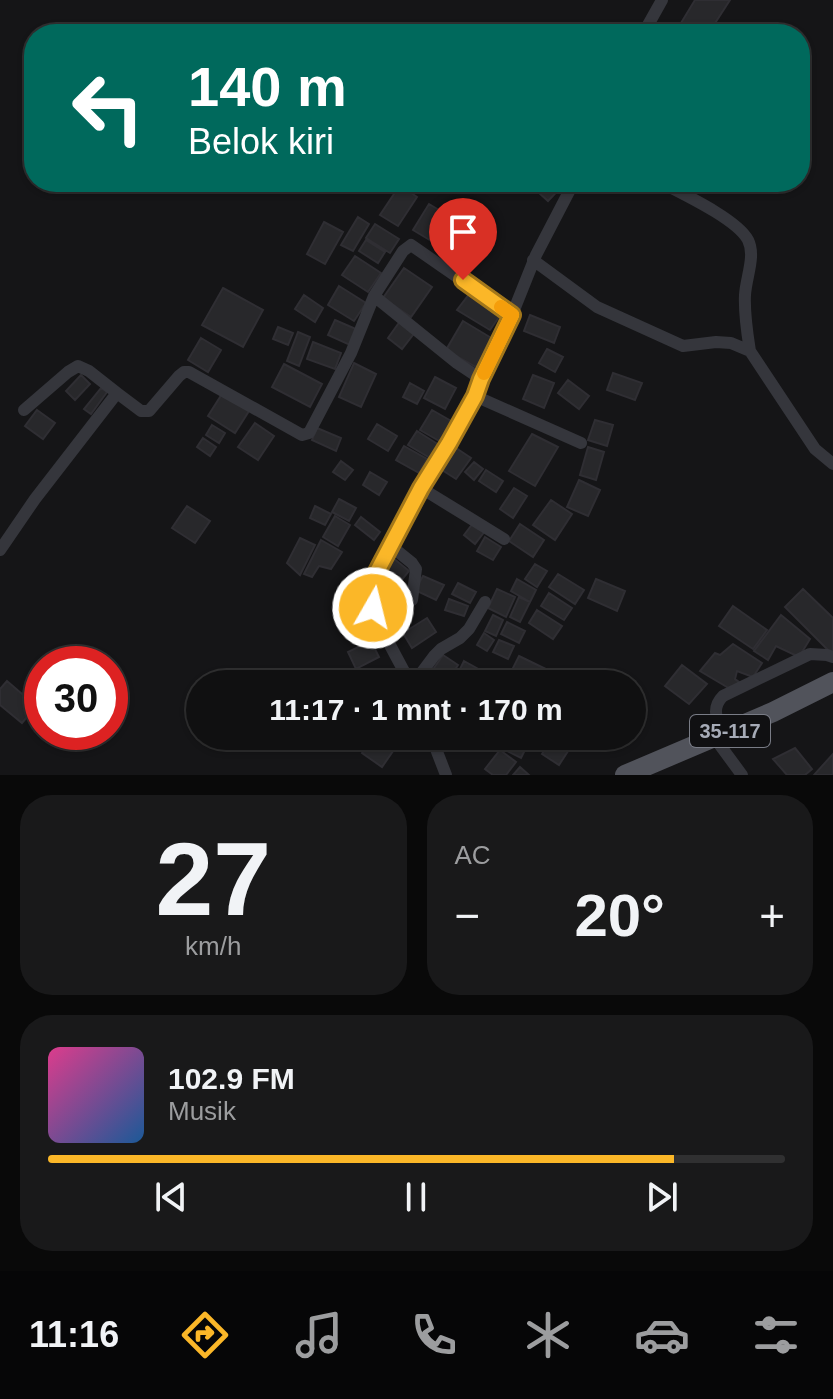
<!DOCTYPE html>
<html lang="id">
<head>
<meta charset="utf-8">
<style>
	body { margin:0; font-family:Arial,sans-serif; background:#19191a; color:#f1f3f6; height:100vh; display:flex; flex-direction:column; font-size:30px; white-space:nowrap }
	* { box-sizing:border-box; margin:0 }
	p { font-size:26px; color:#9c9d9f }
	.icon { flex:none; width:44px; height:44px; fill:none; stroke:currentColor; stroke-width:2; stroke-linecap:round; stroke-linejoin:round }
	.map { position:relative; height:775px; overflow:hidden }
	.sheet { display:flex; flex-direction:column; gap:20px; padding:20px; background:#090909; flex:1 }
	.sheet>* { flex:none }
	.guide { position:absolute; left:24px; top:24px; width:786px; height:168px; border-radius:32px; box-shadow:0 2px 6px #0004,0 0 0 2px #303031; background:#00695c; color:#fff; overflow:hidden }
	.speed { position:absolute; left:24px; top:646px; display:flex; gap:16px; font-size:40px; font-weight:700; text-align:center }
	.speed>* { display:grid; place-content:center; width:104px; height:104px; border-radius:50%; background:#101011; box-shadow:0 2px 6px #0004,0 0 0 2px #303031; line-height:1 }
	.speed .limit { border:12px solid #d22; background:#fff; color:#111 }
	.pin { position:absolute; display:grid; place-items:center; width:68px; height:68px; color:#fff; margin:-82px -34px; border-radius:50% 50% 50% 0; rotate:-45deg; box-shadow:0 0 8px #0007 }
	.pin .icon { rotate:45deg }
	.me { position:absolute; width:88px; margin:-44px; rotate:8deg; stroke-linejoin:round; filter:drop-shadow(0 0 6px #0008) }
	.turn { display:flex; align-items:center; gap:28px; height:168px; padding:0 32px; font-size:36px }
	.turn .icon { width:104px; height:104px; stroke-width:2.5 }
	.turn b { display:block; font-size:56px; line-height:68px }
	.big { font-size:60px; font-weight:800; line-height:1.1 }
	.sheet .card { flex:1; display:flex; flex-direction:column; justify-content:center; gap:12px; min-width:0; padding:0 28px; border-radius:32px; background:#19191a }
	.sheet .dial { align-items:center; gap:0 }
	.dial b { font-size:104px; line-height:1 }
	.song { display:flex; align-items:center; gap:24px }
	.cover { width:96px; height:96px; border-radius:12px; background:linear-gradient(135deg,hsl(330 70% 55%),hsl(210 70% 35%)) }
	.played { height:8px; border-radius:4px; background:linear-gradient(90deg,#fbb728 85%,#303031 85%) }
	.keys { display:flex; justify-content:space-around; direction:ltr }
	.heat { display:flex; justify-content:space-between; align-items:center; font-size:44px; direction:ltr }
	.sheet .tiles { flex:1; display:grid; gap:20px; grid-template-columns:1fr 1fr }
	.card:last-child { grid-column:span 2 }
	.trip { position:absolute; left:186px; top:670px; width:460px; height:80px; border-radius:40px; background:#101011; box-shadow:0 2px 6px #0004,0 0 0 2px #303031; font-weight:800; line-height:80px; text-align:center }
	.menu { display:flex; height:128px; justify-content:space-around; align-items:center; background:#060607; color:#9c9d9f }
	.menu .icon { width:56px; height:56px }
	.menu .selected { color:#fbb728 }
	.menu b { font-size:36px; color:#f1f3f6 }
	.map>svg:first-child { display:block }
</style>
</head>
<body>
<div class="map">
<svg width="833" height="775" viewBox="0 0 833 775">
	<rect width="100%" height="100%" fill="#151517"/>
	<!-- building -->
	<path fill="#28282b" stroke="#2f2e33" stroke-width="2" d="M695 0H730L708 34H687L678 28Z
		M527 182H566L548 201Z
		M400 185 417 197 398 226 380 215Z
		M429 204 449 216 433 242 413 230Z
		M358 217 369 224 353 251 341 245Z
		M324 222 343 232 325 264 307 254Z
		M375 224 399 239 390 253 366 238Z
		M366 240 385 252 378 263 359 251Z
		M355 256 381 273 368 292 342 275Z
		M404 268 432 287 411 317 383 298Z
		M339 286 366 303 354 321 328 305Z
		M223 288 263 310 243 347 202 325Z
		M470 293 499 317 490 330 457 310Z
		M304 295 323 308 315 322 295 309Z
		M530 315 560 327 554 343 524 331Z
		M335 320 356 329 350 345 328 335Z
		M401 320 416 331 402 349 388 338Z
		M463 321 493 339 476 367 446 350Z
		M278 327 293 333 288 345 273 339Z
		M298 332 310 337 299 366 287 361Z
		M201 338 221 350 208 372 188 360Z
		M313 342 341 353 335 369 307 359Z
		M547 349 563 357 555 372 539 363Z
		M354 363 376 374 361 407 339 397Z
		M284 364 322 384 310 407 272 387Z
		M613 373 642 383 635 400 607 390Z
		M81 375 90 384 75 400 66 391Z
		M533 375 554 383 544 408 523 399Z
		M435 377 456 388 445 409 424 398Z
		M568 380 589 396 579 409 558 393Z
		M410 383 424 391 417 404 403 397Z
		M101 388 107 392 91 414 84 409Z
		M222 394 249 411 235 433 208 416Z
		M37 410 55 423 43 439 25 426Z
		M432 410 453 422 441 442 420 430Z
		M595 420 613 425 607 446 588 440Z
		M255 423 274 436 258 460 238 447Z
		M377 424 397 436 388 451 368 439Z
		M212 425 225 433 219 443 206 435Z
		M317 428 341 438 336 451 312 440Z
		M417 431 439 445 430 458 408 445Z
		M532 434 558 447 535 486 509 471Z
		M203 438 216 447 210 456 197 447Z
		M404 446 427 459 419 473 396 460Z
		M588 447 604 452 596 480 580 475Z
		M456 448 471 458 456 479 442 470Z
		M341 461 353 470 345 480 333 472Z
		M474 462 483 469 474 480 465 472Z
		M486 470 503 481 496 492 479 481Z
		M370 472 387 482 379 495 363 485Z
		M579 480 600 490 588 516 567 507Z
		M514 488 527 496 513 518 500 509Z
		M339 499 356 508 349 521 332 512Z
		M551 500 572 514 555 540 533 525Z
		M187 506 210 521 195 543 172 528Z
		M315 506 331 514 325 525 310 518Z
		M335 516 350 525 338 546 323 537Z
		M361 517 380 532 374 540 355 525Z
		M474 522 485 531 475 544 464 535Z
		M520 524 544 540 533 557 509 541Z
		M485 537 501 547 493 560 477 551Z
		M300 538 315 545 300 575 287 563Z
		M321 540 342 552 331 569 319 566 312 577 304 574Z
		M393 558 409 571 392 592 376 580Z
		M535 564 547 571 537 587 525 579Z
		M558 574 584 590 575 604 549 587Z
		M423 576 444 585 436 600 415 590Z
		M517 579 536 590 530 602 511 591Z
		M596 579 625 591 617 611 588 598Z
		M458 583 476 592 470 603 452 594Z
		M497 589 515 597 506 617 488 608Z
		M803 589 833 618V655L785 607Z
		M549 593 572 608 564 620 541 606Z
		M519 597 530 602 520 622 510 617Z
		M449 599 468 606 464 616 445 610Z
		M733 606 767 630 753 649 719 626Z
		M537 610 562 626 553 639 529 623Z
		M493 615 503 620 496 636 485 631Z
		M781 615 810 639 799 657 776 646 768 660 754 651Z
		M427 618 436 632 412 648 403 633Z
		M507 622 525 631 519 643 501 634Z
		M484 633 494 640 487 651 477 645Z
		M499 640 514 646 508 659 493 652Z
		M371 641 379 657 356 669 348 652Z
		M733 644 762 663 753 677 737 671 735 679 739 682 732 690 700 671 715 653 720 655Z
		M443 655 458 665 446 684H423Z
		M519 656 550 671 544 684H505Z
		M464 661 489 675 484 684H481L459 671Z
		M682 665 707 684 689 704 665 686Z
		M7 681 36 706 22 723 0 705V689Z
		M375 736H392L400 741 382 767 362 753Z
		M444 736H470L456 749Z
		M496 736H532L521 758 493 744Z
		M553 736H557L572 745 559 765 542 754Z
		M574 736H592L586 744Z
		M795 748 812 769 805 775H787L773 759Z
		M500 750 516 762 506 775H493L485 769Z
		M833 754V775H814Z
		M520 767 529 775H513Z"/>
	<g fill="none" stroke-linecap="round" stroke-linejoin="round">
		<!-- street -->
		<path stroke="#35363c" stroke-width="12" d="M643 34 662 0
			M660 182C681 193 737 219 748 240 756 256 746 277 745 295 744 314 747 332 750 351
			M533 260 597 307 683 346 716 342 731 343 750 351 815 449 833 464
			M374 296 457 363 481 379
			M475 396 581 443
			M24 410 68 372 78 366 89 371 117 393
			M421 488 504 539
			M391 546 412 563 416 569 412 600
			M0 550 35 499 117 393 141 411H149L179 376 184 372H189L302 435 309 433 351 353 374 296 403 251 411 245 512 315
			M411 684C399 661 367 609 370 585L421 488 449 443 475 396 481 379 512 315 536 255 574 182
			M413 684 434 656 441 649 460 638 469 629 485 602
			M722 734C717 719 711 708 723 696L810 654 827 655 833 657
			M431 736 446 775
			M714 737 742 775"/>
		<!-- primary -->
		<path stroke="#51535b" stroke-width="20" d="M625 775 773 712 833 682"/>
	</g>
	<g fill="none" stroke-linecap="round" stroke-linejoin="round">
		<!-- route casing -->
		<g stroke="#a3771a" stroke-width="20">
			<path id="route" d="M373 608 370 597V585L421 488 449 443 475 396 481 379 512 315 463 280"/>
		</g>
		<!-- route -->
		<use href="#route" stroke="#fbb728" stroke-width="14"/>
		<!-- slow -->
		<path stroke="#f59e0b" stroke-width="14" d="M484 373 512 315 501 307"/>
	</g>
	<g text-anchor="middle" stroke-width="8" stroke-linejoin="round" paint-order="stroke">
		<!-- shield labels -->
		<rect fill="#101012" stroke="#797c86" stroke-width="2" x="690" y="715" width="80" height="32" rx="6"/>
		<g font-size="20" font-weight="bold" fill="#a6abb7">
			<text x="730" y="738">35-117</text>
		</g>
	</g>
</svg>
<div class="speed"><div class="limit">30</div></div>
<div class="pin" style="left:463px;top:280px;background:#d93025"><svg class="icon" aria-label="arrive" viewBox="0 0 24 24"><path d="M6 21V4h12l-3 4 3 4H6"/></svg></div>
<svg class="me" style="left:373px;top:608px" viewBox="-20 -20 40 40"><circle r="17" fill="#fbb728" stroke="#fff" stroke-width="3"/><path d="M0-11L8 9 0 5-8 9z" fill="#fff"/></svg>
<div class="trip">11:17 · 1 mnt · 170 m</div>
<div class="guide">
<div class="turn"><svg class="icon" aria-label="left" viewBox="0 0 24 24"><path d="M17 20v-9H6M10 6l-5 5 5 5"/></svg><div><b>140 m</b>Belok kiri</div></div>
</div>
</div>
<section class="sheet">
<div class="tiles">
<div class="card dial"><b>27</b><p>km/h</p></div>
<div class="card"><p>AC</p>
<div class="heat"><a>−</a><b class="big">20°</b><a>+</a></div>
</div>
<div class="card">
<div class="song"><i class="cover"></i><div><b>102.9 FM</b><p>Musik</p></div></div>
<div class="played"></div>
<div class="keys"><svg class="icon" aria-label="previous" viewBox="0 0 24 24"><path d="M18 5L8 12l10 7zM5 5v14"/></svg><svg class="icon" aria-label="pause" viewBox="0 0 24 24"><path d="M8 5v14M16 5v14"/></svg><svg class="icon" aria-label="next" viewBox="0 0 24 24"><path d="M6 5l10 7-10 7zM19 5v14"/></svg></div>
</div>
</div>
</section>
<nav class="menu">
<b>11:16</b>
<svg class="icon selected" aria-label="directions" viewBox="0 0 24 24"><path d="M12 3l9 9-9 9-9-9zM9 14v-3h6M13 9l2 2-2 2"/></svg>
<svg class="icon" aria-label="music" viewBox="0 0 24 24"><path d="M9 18V5l10-2v13"/><circle cx="6" cy="18" r="3"/><circle cx="16" cy="16" r="3"/></svg>
<svg class="icon" aria-label="phone" viewBox="0 0 24 24"><path d="M5 4h4l2 5-3 2q2 4 5 5l2-3 5 2v4C11 20 4 13 5 4z"/></svg>
<svg class="icon" aria-label="climate" viewBox="0 0 24 24"><path d="M12 3v18M4 7l16 10M4 17L20 7"/></svg>
<svg class="icon" aria-label="car" viewBox="0 0 24 24"><path d="M5 17H2v-5l4-1 3-4h7l3 4 3 1v5h-3M9 17h6M6 11h13"/><circle cx="7" cy="17" r="2"/><circle cx="17" cy="17" r="2"/></svg>
<svg class="icon" aria-label="filters" viewBox="0 0 24 24"><path d="M4 7h16M4 17h16"/><circle cx="9" cy="7" r="2"/><circle cx="15" cy="17" r="2"/></svg>
</nav>
</body>
</html>
